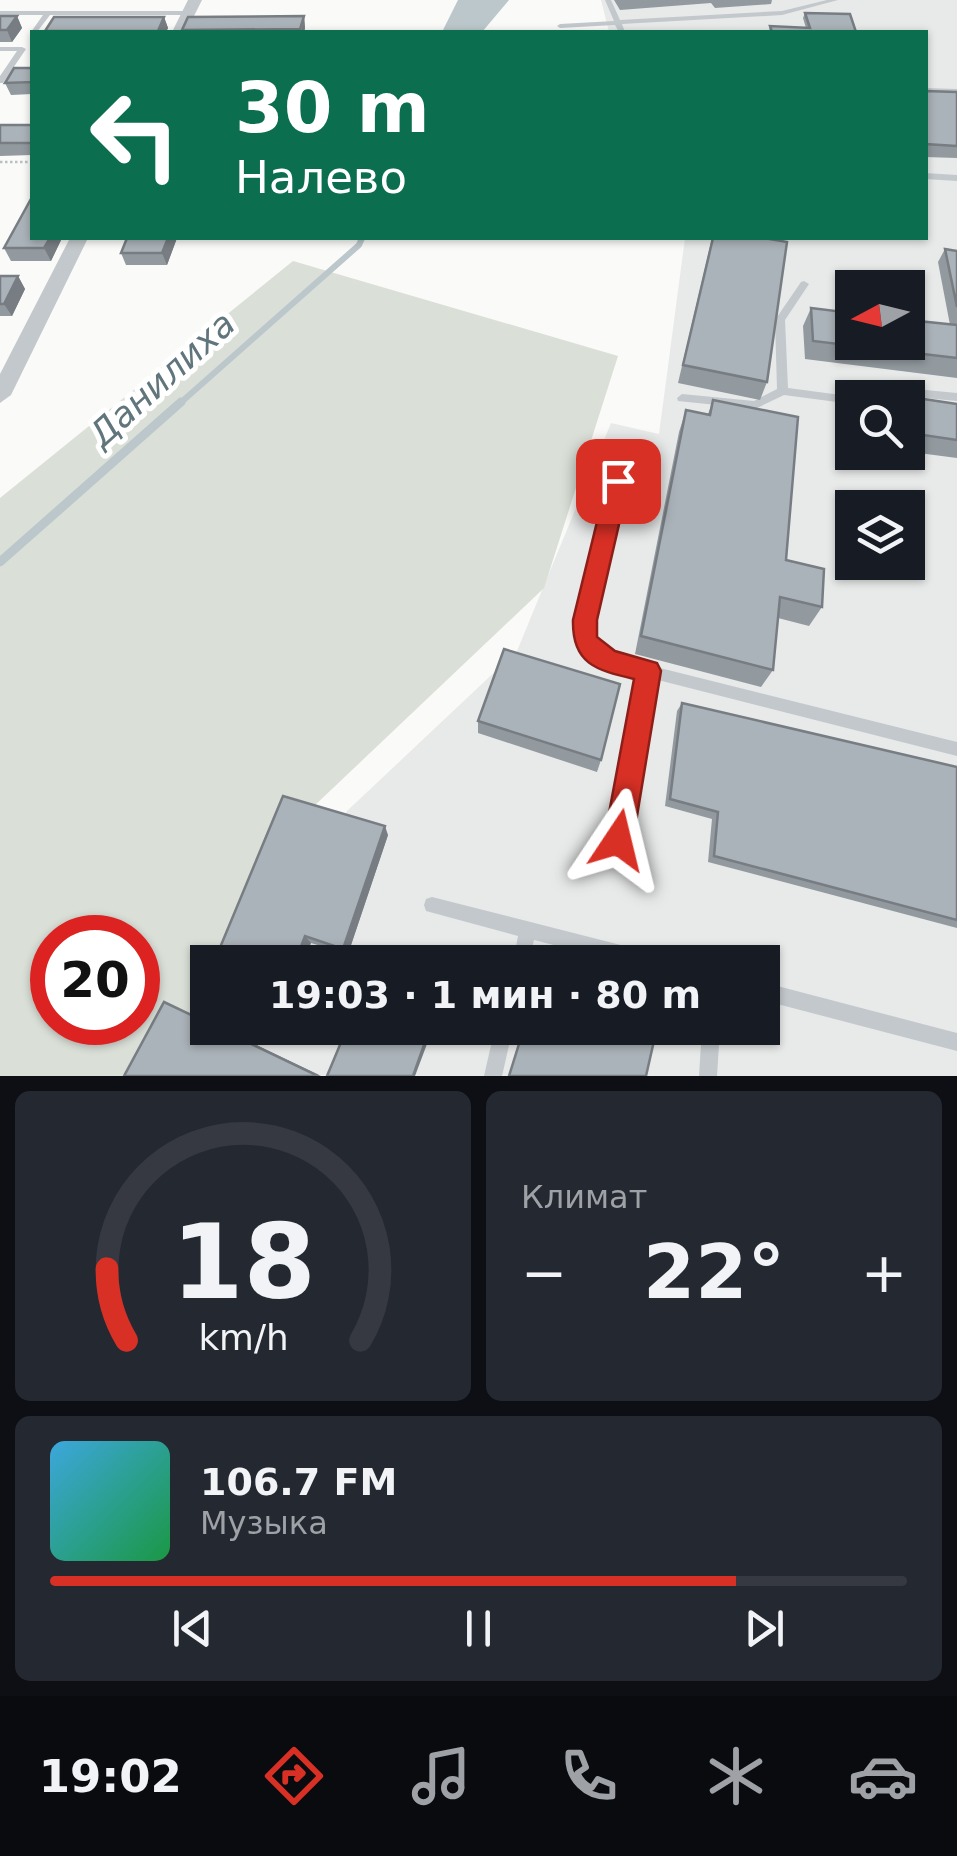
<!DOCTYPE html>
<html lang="ru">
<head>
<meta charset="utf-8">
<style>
	body { margin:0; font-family:"DejaVu Sans",sans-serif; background:#242831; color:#f1f3f6; height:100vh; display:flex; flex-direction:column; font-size:38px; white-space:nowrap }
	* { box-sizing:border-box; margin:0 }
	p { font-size:32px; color:#9ea1a6 }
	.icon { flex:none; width:55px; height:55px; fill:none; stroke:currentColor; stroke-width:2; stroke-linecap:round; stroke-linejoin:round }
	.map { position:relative; height:1076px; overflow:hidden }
	.details { display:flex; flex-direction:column; gap:15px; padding:15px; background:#0d0f14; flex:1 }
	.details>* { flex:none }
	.top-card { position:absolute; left:30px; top:30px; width:898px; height:210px; border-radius:0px; box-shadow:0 2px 8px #0004; background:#0b6e4f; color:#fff; overflow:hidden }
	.needle { width:65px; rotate:263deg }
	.controls { position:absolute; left:835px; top:270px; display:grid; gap:20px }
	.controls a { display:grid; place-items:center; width:90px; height:90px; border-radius:0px; background:#171b24; box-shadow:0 2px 8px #0004; font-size:50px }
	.speed { position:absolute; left:30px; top:915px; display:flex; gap:20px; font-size:50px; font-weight:700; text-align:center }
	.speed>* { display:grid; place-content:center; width:130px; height:130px; border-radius:50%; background:#171b24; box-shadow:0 2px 8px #0004; line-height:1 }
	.speed .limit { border:15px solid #d22; background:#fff; color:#111 }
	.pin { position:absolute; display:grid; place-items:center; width:85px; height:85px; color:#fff; margin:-42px; border-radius:20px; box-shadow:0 5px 15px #0006 }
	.me { position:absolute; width:110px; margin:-55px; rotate:10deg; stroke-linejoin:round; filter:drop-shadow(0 0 8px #0008) }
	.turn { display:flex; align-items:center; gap:35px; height:210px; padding:0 40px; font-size:45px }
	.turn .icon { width:130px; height:130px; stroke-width:2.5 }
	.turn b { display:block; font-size:70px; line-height:85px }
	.big { font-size:75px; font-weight:600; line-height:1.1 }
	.details .widget { flex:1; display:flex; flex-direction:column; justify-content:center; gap:15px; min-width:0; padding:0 35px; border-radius:15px; background:#242831 }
	.details .dial { align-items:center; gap:0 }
	.dial svg { height:260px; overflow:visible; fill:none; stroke:#363941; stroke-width:7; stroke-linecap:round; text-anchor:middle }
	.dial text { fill:#f1f3f6; stroke:none }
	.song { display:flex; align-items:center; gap:30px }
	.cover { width:120px; height:120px; border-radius:15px; background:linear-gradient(135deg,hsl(200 70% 55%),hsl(140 70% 35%)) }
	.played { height:10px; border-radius:5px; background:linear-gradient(90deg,#d93025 80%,#363941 80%) }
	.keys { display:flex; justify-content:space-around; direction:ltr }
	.heat { display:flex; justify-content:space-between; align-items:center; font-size:55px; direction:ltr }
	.details .tiles { flex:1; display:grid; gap:15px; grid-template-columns:1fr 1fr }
	.widget:last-child { grid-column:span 2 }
	.trip { position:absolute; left:190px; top:945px; width:590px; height:100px; border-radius:0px; background:#171b24; box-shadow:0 2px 8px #0004; font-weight:600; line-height:100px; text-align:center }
	.tab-bar { display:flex; height:160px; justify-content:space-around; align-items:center; background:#090b0e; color:#9ea1a6 }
	.tab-bar .icon { width:70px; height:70px }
	.tab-bar .active { color:#d93025 }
	.tab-bar b { font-size:45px; color:#f1f3f6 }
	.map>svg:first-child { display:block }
</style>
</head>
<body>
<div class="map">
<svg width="957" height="1076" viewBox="0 0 957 1076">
	<rect width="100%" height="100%" fill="#fafaf8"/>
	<!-- built -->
	<path fill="#e8e9e9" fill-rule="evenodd" d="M601 0H957V1076H233L254 1028H762V962H282L347 811 517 651 611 423 659 434 685 238H925V32H609ZM852 288H908V342H852ZM852 398H908V452H852ZM852 508H908V562H852Z"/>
	<!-- green -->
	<path fill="#dadfd7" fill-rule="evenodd" d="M293 261 618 356 544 588 313 807 244 962H208V1028L193 1076H0V498ZM52 938H138V1022H52Z"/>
	<!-- water -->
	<path fill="#bbc7cb" d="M458 0H509L482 32H442Z"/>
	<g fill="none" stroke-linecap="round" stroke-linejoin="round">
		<!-- stream-far1 -->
		<path stroke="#bbc7cb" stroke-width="6" d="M178 405 359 245 362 238"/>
		<!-- stream -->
		<path stroke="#bbc7cb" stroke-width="9" d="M0 562 181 402"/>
		<!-- path -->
		<path stroke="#bbbfc2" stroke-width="2.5" stroke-dasharray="2.5 2.5" stroke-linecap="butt" d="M0 162H32"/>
		<!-- lane -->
		<path fill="#c3c8cc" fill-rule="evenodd" d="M605 0H611L620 20 782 11 827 0H838L782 15 622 24 625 32H619L615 25 560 28 557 26 560 24 614 21Z
			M0 11H189L192 13 189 15H50L37 32 32 34 31 32 43 15H0Z
			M0 47H22L26 49 3 83H0V76L17 51H0Z
			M925 88 957 89V93L925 92Z
			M925 173 957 175V181L925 179Z
			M804 281 809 284 785 320 788 388 856 397 852 398V404L784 395 755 409 678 401 677 398 682 394 754 401 777 389 775 320 801 282Z
			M904 388 957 393V401L904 396 873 398 874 395Z
			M626 442 632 446 592 619C592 637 597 646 612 656L957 742V756L654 679 626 840 624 846 618 848 612 846 610 840 640 675C605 666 580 662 578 619L620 446Z
			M432 897 652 953 658 956 661 962H621L534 940 529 962H513L518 936 426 911 424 905 426 899Z
			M762 982 957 1033V1051L762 1000Z
			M495 1028H513L502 1076H484Z
			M702 1028H720L717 1076H699Z"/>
		<!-- street -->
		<path fill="#c3c8cc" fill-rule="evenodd" d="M188 0H202L186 32H172Z
			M70 238H88L11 395 0 403V374Z"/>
	</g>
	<!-- wall -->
	<path fill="#929a9f" d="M614 0H772L771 4 715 8 711 3 620 10Z
		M805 13 856 32H769L770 26 806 28 803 18Z
		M0 16H17L22 28 12 42H0Z
		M304 16 305 28 304 32H183L182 30Z
		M164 17 168 28 166 32H45V31Z
		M32 68V94L11 95 5 83Z
		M925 91 957 92V158L925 157Z
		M0 125H32V155L0 156Z
		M62 238 51 261H11L4 248Z
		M127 238H177L167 265H126L121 253Z
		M712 238 767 382 760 400 678 383Z
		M945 249 957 251V378L805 359 803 326 811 308 950 325 938 262Z
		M0 276H18L25 289 12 316H0Z
		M917 398 957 404V458L911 452 908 427V413Z
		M713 400 786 560 822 607 809 626 778 618 773 670 761 687 635 654 679 432 686 410 708 414Z
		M682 703 957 767V928L708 862 712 819 665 806 677 711Z
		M478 721 601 760 597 772 478 733Z
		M388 835 348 954 311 943 214 962Z"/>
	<!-- shaded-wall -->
	<path fill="#777d82" d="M17 16 22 28 12 42 7 30Z
		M304 16 305 28 304 32H301Z
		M164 17 168 28 166 32H158Z
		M50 238H62L51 261 44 248Z
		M168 238H177L167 265 162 253Z
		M18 276 25 289 12 316 4 304Z
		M385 826 388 835 348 954 343 949Z
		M305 936 311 943 304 962H295Z
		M218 1028H221L321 1076H318Z
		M430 1028H433L415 1076H413Z"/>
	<!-- building -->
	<path fill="#aab3b9" stroke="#777d82" stroke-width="2.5" d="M805 13 850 14 856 32H772L770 26 810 28Z
		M0 16H17L7 30H0Z
		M304 16 300 29 182 30 188 17Z
		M54 17H164L158 31H45Z
		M14 68H32V82L5 83Z
		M925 91 957 92V146L925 144Z
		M0 125H32V143H0Z
		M32 197V238H50L44 248H4Z
		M127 238H168L162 253H121Z
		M713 238H764L787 242 767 382 683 365Z
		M945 249 957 251V307Z
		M0 276H18L4 304H0Z
		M811 308 852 313V342H908V320L957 325V358L813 341Z
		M917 398 957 404V440L923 435Z
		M713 400 798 417 786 560 824 569 822 607 780 597 773 670 641 636 686 410 710 415Z
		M504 649 620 684 601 760 478 721Z
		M682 703 957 767V920L714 856 718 812 670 799Z
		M283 796 385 826 343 949 305 936 295 962H214Z
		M164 1002 208 1023V1028H218L318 1076H124Z
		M347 1028H430L413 1076H327Z
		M524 1028H645L656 1032 646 1076H509Z"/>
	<!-- route -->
	<path fill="#d93025" stroke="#8d1f18" stroke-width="2.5" d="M618 472 629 481 597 620V637L615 651 657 663 661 671 633 840 628 850 618 854 608 850 604 840 634 679C596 670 572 664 573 620L607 481Z"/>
	<g text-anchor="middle" stroke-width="10" stroke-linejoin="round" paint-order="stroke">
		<!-- water labels -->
		<g font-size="35" font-style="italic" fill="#60757c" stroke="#fff">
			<text transform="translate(162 379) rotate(-42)" y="12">Данилиха</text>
		</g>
	</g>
</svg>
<div class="controls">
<a><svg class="needle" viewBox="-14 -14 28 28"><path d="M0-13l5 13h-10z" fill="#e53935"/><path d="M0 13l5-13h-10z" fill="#9ea1a6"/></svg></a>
<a><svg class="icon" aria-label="search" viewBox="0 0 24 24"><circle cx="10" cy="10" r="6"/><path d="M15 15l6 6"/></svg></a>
<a><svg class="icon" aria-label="layers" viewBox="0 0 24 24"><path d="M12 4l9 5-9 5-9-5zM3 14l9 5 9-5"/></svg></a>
</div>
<div class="speed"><div class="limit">20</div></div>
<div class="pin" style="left:618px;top:481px;background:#d93025"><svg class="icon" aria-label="arrive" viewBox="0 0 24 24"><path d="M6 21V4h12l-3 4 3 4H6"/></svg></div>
<svg class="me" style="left:618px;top:840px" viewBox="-20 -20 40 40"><path d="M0-17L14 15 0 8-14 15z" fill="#d93025" stroke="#fff" stroke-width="4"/></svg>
<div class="trip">19:03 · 1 мин · 80 m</div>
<div class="top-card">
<div class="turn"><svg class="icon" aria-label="left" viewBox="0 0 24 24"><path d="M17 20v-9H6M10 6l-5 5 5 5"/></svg><div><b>30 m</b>Налево</div></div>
</div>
</div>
<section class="details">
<div class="tiles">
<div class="widget dial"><svg viewBox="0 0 100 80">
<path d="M14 69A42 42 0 1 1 86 69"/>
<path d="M14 69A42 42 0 0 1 8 47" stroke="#d93025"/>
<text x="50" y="56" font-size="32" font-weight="700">18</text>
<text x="50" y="72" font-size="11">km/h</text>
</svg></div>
<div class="widget"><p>Климат</p>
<div class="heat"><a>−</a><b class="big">22°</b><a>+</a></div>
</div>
<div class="widget">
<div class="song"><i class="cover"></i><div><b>106.7 FM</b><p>Музыка</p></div></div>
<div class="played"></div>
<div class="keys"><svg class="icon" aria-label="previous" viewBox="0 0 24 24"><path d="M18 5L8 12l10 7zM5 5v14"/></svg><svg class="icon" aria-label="pause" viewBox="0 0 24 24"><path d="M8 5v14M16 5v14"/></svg><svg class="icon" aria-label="next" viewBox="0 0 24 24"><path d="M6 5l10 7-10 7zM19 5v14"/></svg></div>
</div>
</div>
</section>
<nav class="tab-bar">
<b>19:02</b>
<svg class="icon active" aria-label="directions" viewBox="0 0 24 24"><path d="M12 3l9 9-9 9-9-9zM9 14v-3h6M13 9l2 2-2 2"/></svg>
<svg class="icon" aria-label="music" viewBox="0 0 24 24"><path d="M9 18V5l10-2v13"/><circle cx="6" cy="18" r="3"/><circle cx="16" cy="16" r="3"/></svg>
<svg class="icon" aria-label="phone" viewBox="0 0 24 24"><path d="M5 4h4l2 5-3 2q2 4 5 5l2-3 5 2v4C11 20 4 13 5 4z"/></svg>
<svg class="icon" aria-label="climate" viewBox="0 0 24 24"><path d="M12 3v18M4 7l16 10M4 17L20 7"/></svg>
<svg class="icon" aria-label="car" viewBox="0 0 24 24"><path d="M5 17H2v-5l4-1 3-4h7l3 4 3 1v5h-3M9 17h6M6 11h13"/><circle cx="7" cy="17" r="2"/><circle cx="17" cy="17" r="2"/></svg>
</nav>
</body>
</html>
